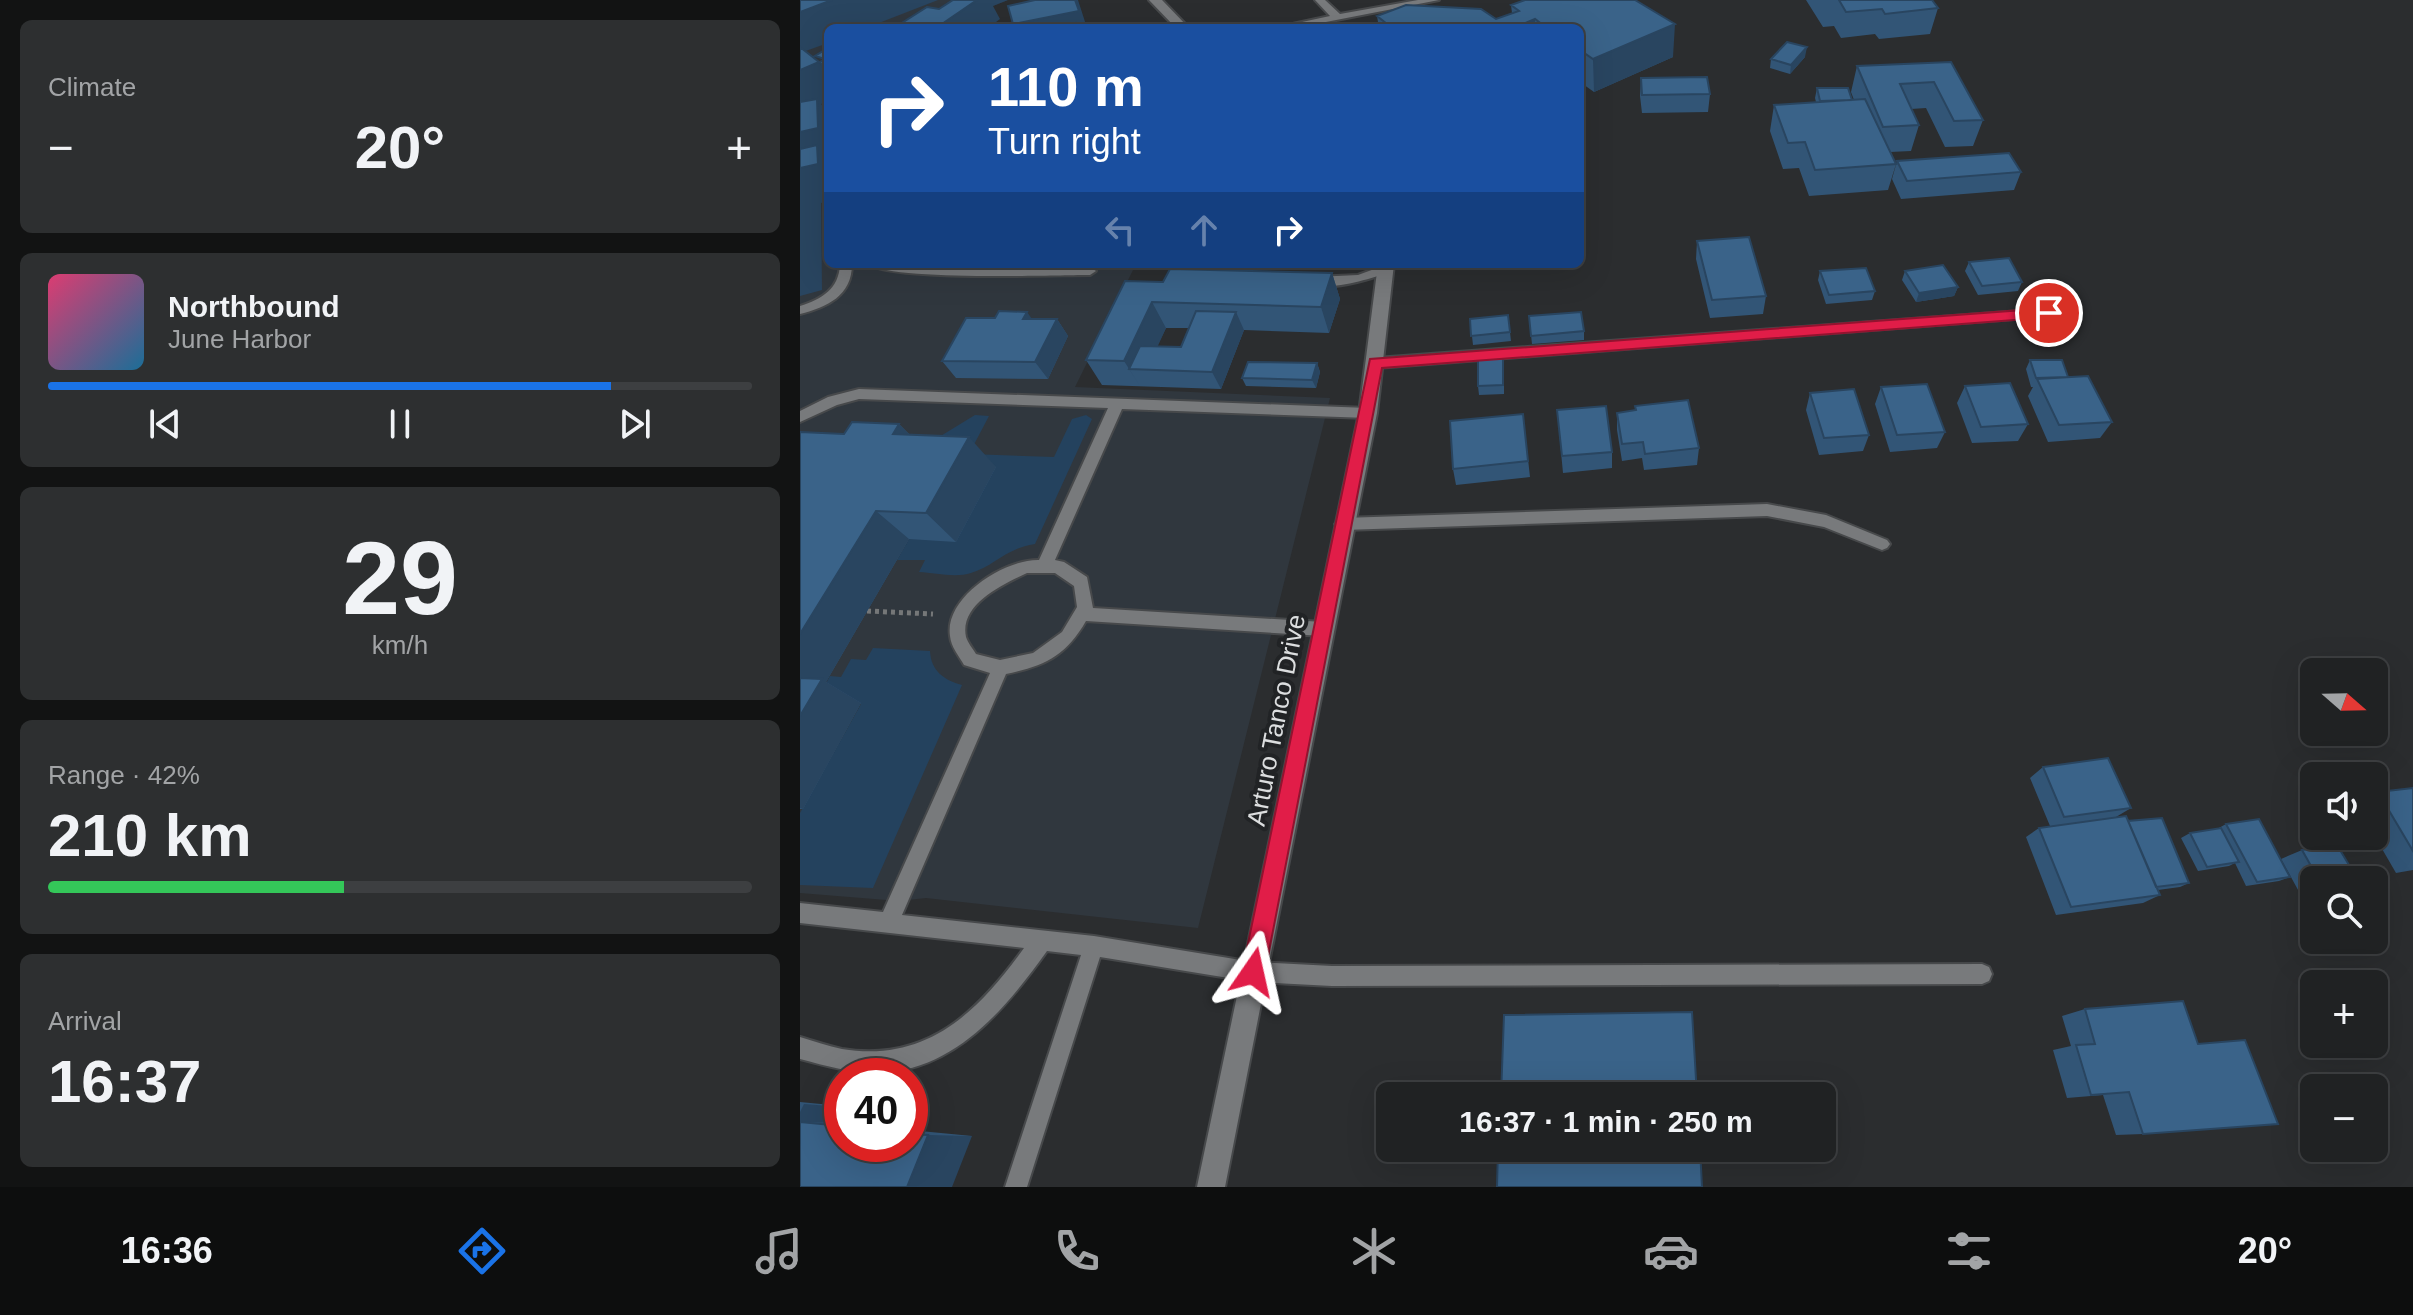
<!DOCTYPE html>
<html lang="en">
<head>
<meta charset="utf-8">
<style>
	body { margin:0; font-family:Arial,sans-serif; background:#2d2f30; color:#f1f3f6; height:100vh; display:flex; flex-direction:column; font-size:30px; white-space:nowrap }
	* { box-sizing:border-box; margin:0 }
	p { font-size:26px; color:#a2a4a6 }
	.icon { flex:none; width:44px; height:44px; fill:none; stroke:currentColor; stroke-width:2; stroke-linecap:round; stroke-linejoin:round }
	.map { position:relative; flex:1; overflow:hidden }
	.sheet { display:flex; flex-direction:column; gap:20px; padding:20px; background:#121313; width:800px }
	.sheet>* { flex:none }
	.top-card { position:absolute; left:24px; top:24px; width:760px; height:244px; border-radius:12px; box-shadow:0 8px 32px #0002,0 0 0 2px #3d3f41; background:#1a4fa0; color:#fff; overflow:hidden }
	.needle { width:52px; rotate:110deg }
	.controls { position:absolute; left:1500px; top:658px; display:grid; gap:16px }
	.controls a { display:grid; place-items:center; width:88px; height:88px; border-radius:12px; background:#202223; box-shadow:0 8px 32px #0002,0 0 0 2px #3d3f41; font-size:40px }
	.speed { position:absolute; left:24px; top:1058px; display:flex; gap:16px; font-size:40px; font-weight:700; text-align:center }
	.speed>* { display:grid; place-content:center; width:104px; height:104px; border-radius:50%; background:#202223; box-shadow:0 8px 32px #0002,0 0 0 2px #3d3f41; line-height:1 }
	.speed .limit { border:12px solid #d22; background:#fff; color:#111 }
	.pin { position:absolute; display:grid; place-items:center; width:68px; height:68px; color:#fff; margin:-34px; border:4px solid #fff; border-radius:50%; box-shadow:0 2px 8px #0007 }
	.me { position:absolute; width:88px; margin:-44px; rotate:11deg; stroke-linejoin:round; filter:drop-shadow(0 0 6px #0008) }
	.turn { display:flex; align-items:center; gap:28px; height:168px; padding:0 32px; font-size:36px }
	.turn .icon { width:104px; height:104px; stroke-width:2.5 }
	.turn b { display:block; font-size:56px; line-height:68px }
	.lanes { display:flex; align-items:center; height:76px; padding:0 32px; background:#0003; justify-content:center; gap:40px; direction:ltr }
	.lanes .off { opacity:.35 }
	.big { font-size:60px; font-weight:600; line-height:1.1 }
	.sheet .widget { flex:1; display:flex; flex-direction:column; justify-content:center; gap:12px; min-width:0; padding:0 28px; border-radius:12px; background:#2d2f30 }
	.sheet .dial { align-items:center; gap:0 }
	.dial b { font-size:104px; line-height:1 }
	.song { display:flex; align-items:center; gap:24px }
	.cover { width:96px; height:96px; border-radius:12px; background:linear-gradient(135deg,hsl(340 70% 55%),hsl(200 70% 35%)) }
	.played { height:8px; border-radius:4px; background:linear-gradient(90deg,#1a73e8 80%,#3d3f41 80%) }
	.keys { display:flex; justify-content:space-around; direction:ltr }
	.heat { display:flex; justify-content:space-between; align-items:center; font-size:44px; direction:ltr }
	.charge { height:12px; border-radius:6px; background:linear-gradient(90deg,#34c759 42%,#3d3f41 0) }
	.trip { position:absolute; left:576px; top:1082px; width:460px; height:80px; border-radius:12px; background:#202223; box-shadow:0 8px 32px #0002,0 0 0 2px #3d3f41; font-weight:600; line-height:80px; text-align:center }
	.tab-bar { display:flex; height:128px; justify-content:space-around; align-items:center; background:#0d0e0e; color:#a2a4a6 }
	.tab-bar .icon { width:56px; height:56px }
	.tab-bar .selected { color:#1a73e8 }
	.tab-bar b { font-size:36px; color:#f1f3f6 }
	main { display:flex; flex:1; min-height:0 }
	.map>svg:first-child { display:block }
</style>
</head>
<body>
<main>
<section class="sheet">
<div class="widget"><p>Climate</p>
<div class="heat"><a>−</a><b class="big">20°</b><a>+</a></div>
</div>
<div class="widget">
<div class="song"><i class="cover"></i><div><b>Northbound</b><p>June Harbor</p></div></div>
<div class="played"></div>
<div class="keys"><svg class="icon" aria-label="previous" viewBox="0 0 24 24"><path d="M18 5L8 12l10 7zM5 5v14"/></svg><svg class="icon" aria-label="pause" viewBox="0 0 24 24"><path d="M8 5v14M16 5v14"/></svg><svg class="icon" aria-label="next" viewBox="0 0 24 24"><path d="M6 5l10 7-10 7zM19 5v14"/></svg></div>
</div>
<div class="widget dial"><b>29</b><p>km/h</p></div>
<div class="widget"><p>Range · 42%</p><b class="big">210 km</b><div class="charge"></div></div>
<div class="widget"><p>Arrival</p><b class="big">16:37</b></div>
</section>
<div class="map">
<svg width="1613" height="1187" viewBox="0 0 1613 1187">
	<rect width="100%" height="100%" fill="#2b2d2f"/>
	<!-- built -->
	<path fill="#30373e" d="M0 0H208L138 28H28V264H336L275 387 530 398 398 928 126 898 99 901 0 893Z"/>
	<!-- green -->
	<path fill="#24425e" d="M175 415 189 416 169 454 254 457 272 419 286 415 292 419 235 544C204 549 195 566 171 573 156 578 135 573 119 572L125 560H97L109 539 139 437Z
		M73 648 130 651C131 671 144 680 162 685L73 888 0 885V813L61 704 16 701 30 676 41 677 51 659 66 660Z"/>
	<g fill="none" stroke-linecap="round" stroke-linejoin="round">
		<!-- service casing -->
		<g stroke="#47494b" stroke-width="4">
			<path id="service" d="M515 0H525L540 14 618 0H639L495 28H474L530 16Z
				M40 264H52C52 296 27 307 0 314V306C22 299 39 289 40 264Z
				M69 264 290 267 296 271 290 275C253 275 90 281 69 264Z
				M588 264 594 268 592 271C573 278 526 294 509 281L515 277 558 275Z
				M1249 309 1254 310V316L576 368 569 363 576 358Z
				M59 389 568 408 575 413 568 418 322 409 255 560 264 562 287 577 293 608 523 622 529 624 531 629 529 634 523 636 286 621C265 657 244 666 206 674L102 915 294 936 453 962 532 966 1182 964 1189 967 1192 974 1189 981 1182 984 532 986 453 982 300 957 227 1187H205L281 955 247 951C206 1008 156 1070 79 1073 52 1073 26 1066 0 1059V1037C14 1041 28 1046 42 1049 127 1063 178 1012 224 948L0 923V903L83 912 190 673 164 665C159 656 151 647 150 636 144 597 205 559 239 560L308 408 59 399 37 405 0 422V411L28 397ZM227 573H255L274 586 277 607 262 632 233 653 200 660 176 654C173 649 168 643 166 637 159 604 204 584 227 573Z
				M967 504 1026 515 1087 540 1090 544 1087 548 1082 550 1024 527 967 516 543 530 535 524 543 518Z"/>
		</g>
		<!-- tertiary casing -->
		<g stroke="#47494b" stroke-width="4">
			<path id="tertiary" d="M349 0H362L389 28H376Z
				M578 264H594L577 413 425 1187H397L559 413Z"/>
		</g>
		<!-- path -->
		<path stroke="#757778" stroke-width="5" stroke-dasharray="4 4" stroke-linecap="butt" d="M67 611 133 614"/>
		<!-- service -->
		<use href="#service" fill="#787a7c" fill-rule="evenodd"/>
		<!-- tertiary -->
		<use href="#tertiary" fill="#787a7c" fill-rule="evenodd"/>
	</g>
	<!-- wall -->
	<path fill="#325576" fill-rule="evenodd" d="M1006 0H1132L1138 8 1130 34 1079 39 1075 34 1041 38 1034 26 1023 27Z
		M711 5 873 57 794 92 780 82V28H579L577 16 696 19 712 13Z
		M1005 57 990 74 970 68 971 59Z
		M1151 62 1183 120 1173 146 1145 147 1126 108 1111 109 1119 125 1111 151 1090 152 1096 164 1088 190 1009 196 999 168 983 169 970 131 974 105 1016 102 1015 98 1017 88 1054 100 1051 92 1057 66Z
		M841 78 910 94 908 112 842 113 840 96Z
		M1097 161 1221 172 1214 190 1101 199 1092 179Z
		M897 241 966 296 963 314 910 318 896 259Z
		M1169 262 1222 282 1218 291 1178 295 1165 271Z
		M1020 271 1075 291 1072 300 1026 304 1018 280Z
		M1105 271 1158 287 1154 296 1116 302 1102 280Z
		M532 273 540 299 529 333 444 330 421 389 302 385 286 360 363 282ZM366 328H389L381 347 357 346Z
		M708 315 711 341 673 345 670 319Z
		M729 316 784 331V340L732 344Z
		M232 319H257L268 336 248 379 156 378 142 361Z
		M1230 360 1268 377 1312 422 1300 438 1248 442 1228 396 1233 387H1231L1226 369Z
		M517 363 520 372 516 388 446 386 442 378Z
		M704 367V394L679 395 678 386Z
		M1165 386 1228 424 1218 441 1172 443 1157 403Z
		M1081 387 1145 432 1137 448 1090 452 1075 404Z
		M1010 393 1069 435 1063 451 1019 455 1006 410Z
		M835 406 899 448 897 465 844 470 842 458 822 461 817 430V413L835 411Z
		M757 410 812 452V468L763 473Z
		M723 414 730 477 656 485 653 469Z
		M99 424 109 434 196 467 156 542 109 539 26 682 61 703 3 809H0V432L44 434Z
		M1243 767 1331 808 1316 817 1328 822 1389 883 1380 887 1358 890 1360 895 1343 903 1256 915 1226 837 1239 828 1250 826 1230 778Z
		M1613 788V870L1596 873 1574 835V794L1578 792Z
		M1426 824 1490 877 1479 881 1446 886 1435 863 1429 866 1398 871 1381 838 1390 833 1417 829Z
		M1502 850 1558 880H1514V919L1481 859Z
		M1383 1001 1343 1134 1316 1135 1303 1095 1267 1098 1253 1050 1271 1046 1262 1016 1285 1009Z
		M0 1102 42 1106V1144H110V1130L172 1136 0 1187Z"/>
	<!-- shaded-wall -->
	<path fill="#294560" d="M32 0H138L66 28H28V43L0 53V12Z
		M177 0H208L193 6 200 19 188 28H110Z
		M275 0H278L287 28H214L213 24Z
		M735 19V28H713Z
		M875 24 873 57 794 92 793 59Z
		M1007 47 1005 57 990 74 991 65Z
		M19 62 28 74V101L21 104 28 113V201L21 203 22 290 0 296V70Z
		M532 273 540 299 529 333 521 307Z
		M1158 287 1154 296 1116 302 1119 293Z
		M352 302 366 328 347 370 329 369 340 386 324 361Z
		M227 312 239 329 223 319Z
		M436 312 444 330 421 389 412 372Z
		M257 319 268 336 248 379 235 362Z
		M517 363 520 372 516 388 512 380Z
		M99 424 129 454 93 434Z
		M169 437 196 467 156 542 126 513Z
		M76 511 109 539 26 682 61 703 3 809 0 808V634Z
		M4 1104 42 1107V1123L0 1122V1112Z
		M128 1135 172 1136 152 1187H107Z"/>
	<!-- building -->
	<path fill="#3a6389" stroke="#294560" stroke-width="2" d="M0 0H32L0 12Z
		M153 0H177L136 28H94L127 7 139 9Z
		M235 0H275L279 11 213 24 208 6Z
		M725 0H835L875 24 793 59 780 50V28H747L735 19 713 28 591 27 577 16 606 5 681 9 696 19 719 11 711 5Z
		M1039 0H1132L1138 8 1085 14 1082 9 1046 12Z
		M276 23 278 28H250Z
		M987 42 1007 47 991 65 971 59Z
		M0 47 19 62 0 70Z
		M28 48V70L24 69 20 62 25 59 15 56Z
		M1151 62 1183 120 1154 121 1134 82 1100 84 1119 125 1083 127 1057 66Z
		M907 77 910 94 842 95 841 78Z
		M1017 88H1048L1052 100 1020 101Z
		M17 99 18 128 0 132V102Z
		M1065 99 1096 164 1015 170 1005 142 988 143 974 105Z
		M17 145 18 164 0 168V149Z
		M1209 153 1221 172 1107 181 1097 161Z
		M949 237 966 296 912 300 897 241Z
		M1209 258 1222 282 1182 286 1169 262Z
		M1143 265 1158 287 1119 293 1105 271Z
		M1066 268 1075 291 1029 295 1020 271Z
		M370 269 532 273 521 307 352 302 324 361 286 360 325 281 363 282Z
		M199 311 227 312 223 319H257L235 362 142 361 166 318H195Z
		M396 311 436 312 412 372 329 369 340 346 381 347Z
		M781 312 784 331 731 336 729 316Z
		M708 315 710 332 671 336 670 319Z
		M703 358V385L678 386V359Z
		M1230 360H1262L1268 377 1236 378Z
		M448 362 517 363 512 380 442 378Z
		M1288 376 1312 422 1259 425 1237 379Z
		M1210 383 1228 424 1181 427 1165 386Z
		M1127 384 1145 432 1097 435 1081 387Z
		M1054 389 1069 435 1024 438 1010 393Z
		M888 400 899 448 845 454 843 442 822 444 817 413 836 410 835 406Z
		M806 406 812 452 762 456 757 410Z
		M723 414 728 461 653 469 650 421Z
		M52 422 99 424 93 434 169 437 126 513 76 511 0 634V432L44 434Z
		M0 678 22 679 0 716Z
		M1308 758 1331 808 1264 817 1243 767Z
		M1613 788V851L1578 792Z
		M1326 816 1360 895 1271 907 1239 828Z
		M1362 818 1389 883 1356 887 1328 821Z
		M1459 819 1490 877 1457 882 1426 824Z
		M1421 828 1439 862 1407 867 1390 833Z
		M1537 845 1558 880H1519L1502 850Z
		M1574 906 1585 924 1574 926Z
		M1383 1001 1398 1044 1445 1040 1478 1124 1343 1134 1329 1092 1291 1095 1276 1045 1295 1044 1285 1009Z
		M892 1012 897 1096H701L704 1015Z
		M0 1122 42 1126V1144H110V1134L128 1135 107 1187H0Z
		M698 1148H900L902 1187H697Z"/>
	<!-- route -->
	<path fill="#e11d48" stroke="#92132f" stroke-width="2" d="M1249 308 1254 310V317L582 368 465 972 462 981 453 984 445 981 442 972 570 359Z"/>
	<g text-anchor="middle" stroke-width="8" stroke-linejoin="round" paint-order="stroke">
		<!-- street labels -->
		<g font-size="26" fill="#dcdedf" stroke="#212325">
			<text transform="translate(476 720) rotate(-79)" y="9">Arturo Tanco Drive</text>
		</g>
	</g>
</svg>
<div class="controls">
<a><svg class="needle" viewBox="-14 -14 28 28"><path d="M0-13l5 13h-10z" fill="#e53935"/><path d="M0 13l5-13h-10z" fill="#a2a4a6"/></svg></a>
<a><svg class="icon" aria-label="sound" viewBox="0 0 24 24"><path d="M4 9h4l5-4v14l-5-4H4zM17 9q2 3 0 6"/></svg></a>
<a><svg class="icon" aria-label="search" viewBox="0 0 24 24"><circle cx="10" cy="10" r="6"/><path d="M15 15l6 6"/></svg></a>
<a>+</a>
<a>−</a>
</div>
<div class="speed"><div class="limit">40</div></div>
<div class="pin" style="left:1249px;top:313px;background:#d93025"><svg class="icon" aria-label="arrive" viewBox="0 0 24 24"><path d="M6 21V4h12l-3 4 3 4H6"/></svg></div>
<svg class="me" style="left:453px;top:972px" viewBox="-20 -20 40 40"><path d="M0-17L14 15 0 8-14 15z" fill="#e11d48" stroke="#fff" stroke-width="4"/></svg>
<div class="trip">16:37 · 1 min · 250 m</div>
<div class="top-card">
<div class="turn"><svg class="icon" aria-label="right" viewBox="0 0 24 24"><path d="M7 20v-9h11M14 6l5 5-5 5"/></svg><div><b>110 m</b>Turn right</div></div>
<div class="lanes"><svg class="icon off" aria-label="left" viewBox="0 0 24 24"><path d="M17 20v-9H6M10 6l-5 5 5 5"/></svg><svg class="icon off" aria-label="ahead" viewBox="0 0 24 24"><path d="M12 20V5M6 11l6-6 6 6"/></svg><svg class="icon" aria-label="right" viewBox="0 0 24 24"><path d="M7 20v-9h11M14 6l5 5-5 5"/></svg></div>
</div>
</div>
</main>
<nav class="tab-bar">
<b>16:36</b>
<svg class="icon selected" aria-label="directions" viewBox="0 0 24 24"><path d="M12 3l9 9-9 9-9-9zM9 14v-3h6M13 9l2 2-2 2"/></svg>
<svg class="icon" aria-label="music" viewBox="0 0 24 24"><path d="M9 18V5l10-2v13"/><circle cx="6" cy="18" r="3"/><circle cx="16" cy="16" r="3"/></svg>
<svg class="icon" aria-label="phone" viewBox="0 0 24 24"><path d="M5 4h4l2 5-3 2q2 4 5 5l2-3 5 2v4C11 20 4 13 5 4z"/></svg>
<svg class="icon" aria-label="climate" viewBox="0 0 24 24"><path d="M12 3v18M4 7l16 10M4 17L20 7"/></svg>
<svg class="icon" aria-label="car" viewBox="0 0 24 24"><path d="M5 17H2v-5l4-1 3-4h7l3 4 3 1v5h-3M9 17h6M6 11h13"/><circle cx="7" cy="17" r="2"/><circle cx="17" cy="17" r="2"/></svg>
<svg class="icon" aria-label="filters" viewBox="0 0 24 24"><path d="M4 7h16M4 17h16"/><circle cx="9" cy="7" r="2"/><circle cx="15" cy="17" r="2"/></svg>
<b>20°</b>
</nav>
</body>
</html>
